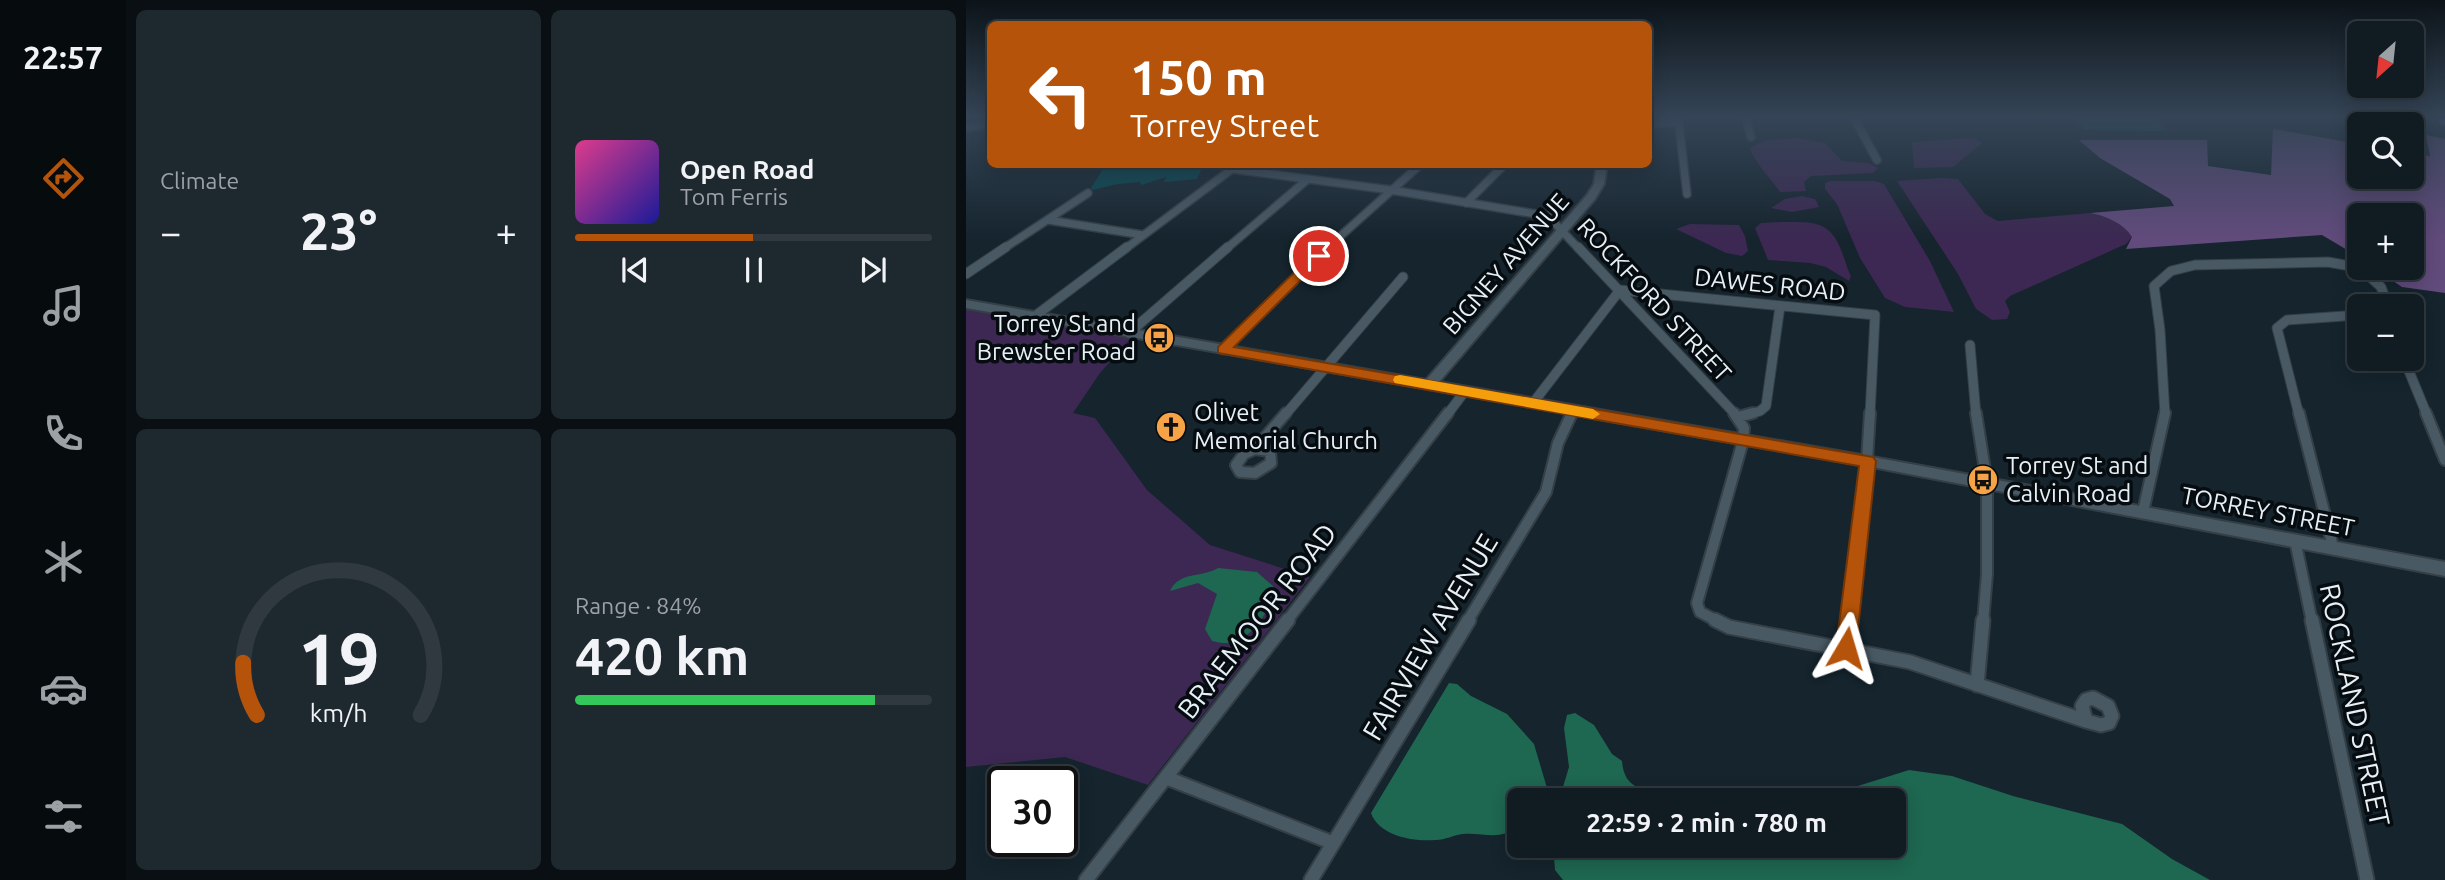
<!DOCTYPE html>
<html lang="en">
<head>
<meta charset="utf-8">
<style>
	body { margin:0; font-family:Ubuntu,sans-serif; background:#1e282f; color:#f1f3f6; height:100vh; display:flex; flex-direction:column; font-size:26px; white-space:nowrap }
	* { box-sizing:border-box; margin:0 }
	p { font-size:23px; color:#9ca1a5 }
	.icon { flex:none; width:38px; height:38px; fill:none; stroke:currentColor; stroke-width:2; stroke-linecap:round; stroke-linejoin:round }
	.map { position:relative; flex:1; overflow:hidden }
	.panel { display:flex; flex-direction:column; gap:10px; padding:10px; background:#090f13; width:840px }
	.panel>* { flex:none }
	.guide { position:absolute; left:21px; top:21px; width:665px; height:147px; border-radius:10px; box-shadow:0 4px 18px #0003,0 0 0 2px #303940; background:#b45309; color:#fff; overflow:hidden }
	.needle { width:46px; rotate:207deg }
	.buttons { position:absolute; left:1381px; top:21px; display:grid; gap:14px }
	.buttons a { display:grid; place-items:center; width:77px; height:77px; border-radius:10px; background:#101b22; box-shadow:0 4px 18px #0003,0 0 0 2px #303940; font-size:35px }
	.speed { position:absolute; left:21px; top:766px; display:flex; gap:14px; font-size:35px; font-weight:700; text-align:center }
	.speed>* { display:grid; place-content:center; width:91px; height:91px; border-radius:50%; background:#101b22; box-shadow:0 4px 18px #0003,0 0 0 2px #303940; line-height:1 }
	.speed .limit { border:4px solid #111; border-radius:10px; background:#fff; color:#111 }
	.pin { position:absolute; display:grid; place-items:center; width:60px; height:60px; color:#fff; margin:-30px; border:4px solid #fff; border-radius:50%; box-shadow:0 2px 7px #0007 }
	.me { position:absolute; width:77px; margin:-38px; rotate:7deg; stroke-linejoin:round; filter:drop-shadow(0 0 5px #0008) }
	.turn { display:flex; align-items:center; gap:24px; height:147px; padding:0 28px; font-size:32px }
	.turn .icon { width:91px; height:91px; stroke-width:2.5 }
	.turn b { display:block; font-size:49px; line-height:60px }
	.big { font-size:52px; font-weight:600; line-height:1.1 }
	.panel .widget { flex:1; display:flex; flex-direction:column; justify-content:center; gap:10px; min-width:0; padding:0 24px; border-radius:10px; background:#1e282f }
	.panel .dial { align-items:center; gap:0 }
	.dial svg { height:182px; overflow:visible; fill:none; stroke:#303940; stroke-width:7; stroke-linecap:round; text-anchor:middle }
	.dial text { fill:#f1f3f6; stroke:none }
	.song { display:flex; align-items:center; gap:21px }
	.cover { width:84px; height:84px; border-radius:10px; background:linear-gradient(135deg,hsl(330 70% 55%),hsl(240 70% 35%)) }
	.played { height:7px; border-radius:4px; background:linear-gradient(90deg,#b45309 50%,#303940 50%) }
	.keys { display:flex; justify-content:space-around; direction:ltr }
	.heat { display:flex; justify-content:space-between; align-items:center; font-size:38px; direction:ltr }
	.charge { height:10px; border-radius:5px; background:linear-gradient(90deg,#34c759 84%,#303940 0) }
	.panel .tiles { flex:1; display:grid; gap:10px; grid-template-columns:repeat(2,1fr) }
	.trip { position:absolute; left:541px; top:788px; width:399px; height:70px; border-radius:10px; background:#101b22; box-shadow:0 4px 18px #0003,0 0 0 2px #303940; font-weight:600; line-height:70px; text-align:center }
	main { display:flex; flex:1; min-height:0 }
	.dock { display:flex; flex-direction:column; width:126px; justify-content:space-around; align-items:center; background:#060b0e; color:#9ca1a5 }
	.dock .icon { width:49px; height:49px }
	.dock .active { color:#b45309 }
	.dock b { font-size:32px; color:#f1f3f6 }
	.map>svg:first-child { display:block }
</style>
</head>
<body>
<main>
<nav class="dock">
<b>22:57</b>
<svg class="icon active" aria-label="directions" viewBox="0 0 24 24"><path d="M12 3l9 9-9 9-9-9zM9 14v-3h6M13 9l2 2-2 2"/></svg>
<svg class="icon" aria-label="music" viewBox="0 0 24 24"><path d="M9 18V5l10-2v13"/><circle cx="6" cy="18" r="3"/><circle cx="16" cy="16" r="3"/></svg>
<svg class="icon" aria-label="phone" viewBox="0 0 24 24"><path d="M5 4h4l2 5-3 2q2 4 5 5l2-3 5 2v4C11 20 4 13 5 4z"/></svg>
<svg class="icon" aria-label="climate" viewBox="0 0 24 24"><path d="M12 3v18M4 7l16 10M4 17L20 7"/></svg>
<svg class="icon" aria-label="car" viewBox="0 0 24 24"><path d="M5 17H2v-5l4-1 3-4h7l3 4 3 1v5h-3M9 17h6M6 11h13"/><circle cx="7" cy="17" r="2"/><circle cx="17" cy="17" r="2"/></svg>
<svg class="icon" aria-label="filters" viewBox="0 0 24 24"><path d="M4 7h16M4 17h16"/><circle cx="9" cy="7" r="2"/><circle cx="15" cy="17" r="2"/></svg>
</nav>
<section class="panel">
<div class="tiles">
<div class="widget"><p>Climate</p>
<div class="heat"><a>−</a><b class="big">23°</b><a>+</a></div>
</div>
<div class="widget">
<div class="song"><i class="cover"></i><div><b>Open Road</b><p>Tom Ferris</p></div></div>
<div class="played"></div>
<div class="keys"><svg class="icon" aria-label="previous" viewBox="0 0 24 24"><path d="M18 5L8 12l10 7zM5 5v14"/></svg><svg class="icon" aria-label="pause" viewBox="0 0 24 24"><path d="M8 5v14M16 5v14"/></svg><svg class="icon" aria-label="next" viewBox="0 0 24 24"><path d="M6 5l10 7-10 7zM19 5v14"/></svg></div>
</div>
<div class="widget dial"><svg viewBox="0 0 100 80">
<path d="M14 69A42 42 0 1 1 86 69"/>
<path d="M14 69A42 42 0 0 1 8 46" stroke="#b45309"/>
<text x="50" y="56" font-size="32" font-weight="700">19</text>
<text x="50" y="72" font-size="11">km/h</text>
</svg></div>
<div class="widget"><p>Range · 84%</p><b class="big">420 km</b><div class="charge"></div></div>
</div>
</section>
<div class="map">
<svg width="1479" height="880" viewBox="0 0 1479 880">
	<rect width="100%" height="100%" fill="#15242d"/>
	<!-- green -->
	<path fill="#3c2852" d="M830 138 859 143 876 161 902 163 912 168 907 173 845 176 838 182 840 191 814 192C804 177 789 164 784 148L798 141Z
		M1006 138 1016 142 1015 144 987 167 948 168 946 142Z
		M973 178 992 179 1019 214 1032 221 1124 213C1140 216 1157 223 1166 237L1160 244 1044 296 1039 301 1044 312 1041 319 1026 320 1010 309 992 274 931 181Z
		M864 181H909L918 184 964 261 988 312 939 307 919 298 894 258 871 204 859 189V183Z
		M836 196 849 199 853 207 826 212 805 208 819 199Z
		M816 222C849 222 865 220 877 255 880 262 881 269 885 276L883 281 860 267 844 263 802 260 789 228 795 223Z
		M724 224 773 225 779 236 782 251 776 256 760 253 710 229Z
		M0 309 165 338 134 373 107 413 129 418 181 490 244 545 344 577 182 785 99 757 0 767Z"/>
	<!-- forest -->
	<path fill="#614b7c" d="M1307 129 1393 144V177H1446V153L1464 156 1460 135 1479 139V293L1436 287 1408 268H1446V215H1393V257L1356 235 1160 249 1166 237C1157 223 1140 216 1124 213L1208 206 1204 199 1134 158 1113 140H1241L1242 166 1305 175Z"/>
	<!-- water -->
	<path fill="#1e6750" d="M252 568 291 572 307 586C309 605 287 637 268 642 261 644 253 643 246 641L239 629 251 594 232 583 204 591C213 571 236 578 252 568Z
		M483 683 491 684 505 696 541 714 568 744 581 788 574 800H553V825C535 842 518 832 497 834 488 835 479 840 470 840 447 842 413 836 405 813Z
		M609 713 628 725 646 754 656 761C659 803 702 787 730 791 737 792 744 797 751 800H593L603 767 598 728 601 715Z
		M943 770 986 776 1047 796 1156 824 1206 859 1244 880H597L589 870 587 845H928V800H847Z"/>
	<!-- building -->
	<path fill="#004a4f" d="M1109 116H1189L1201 131 1118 130Z
		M140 164H238L231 179 198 182 200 177 175 185 174 182 151 184 127 190 125 188Z"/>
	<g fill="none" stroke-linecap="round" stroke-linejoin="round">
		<!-- street-far3 casing -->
		<g stroke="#343f46" stroke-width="10">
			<path id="street-far3" d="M712 116 721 194
				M779 116 785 137
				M887 116 911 160
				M682 124 712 122
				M500 203 539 164
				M82 220 177 235
				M37 249 122 193
				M159 249 266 169 425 190 582 216 613 249
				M260 249 342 179
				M360 249 455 164"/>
		</g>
		<!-- street-far2 casing -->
		<g stroke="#343f46" stroke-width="11">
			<path id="street-far2" d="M612 247 770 415
				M0 274 40 247
				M69 316 161 247
				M163 333 262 247
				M1004 345 1010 415
				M257 350 362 247
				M1438 359 1461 415
				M567 403 654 290 909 315 904 415
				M319 415 437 277
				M481 415 499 391
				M605 415 607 411
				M781 415 794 411 800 406 814 306
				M1199 415 1194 330 1188 286 1205 271 1229 265 1362 262 1384 266 1402 275 1415 287 1422 306
				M1333 415 1311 328 1321 320 1393 315"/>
		</g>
		<!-- street-far1 casing -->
		<g stroke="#343f46" stroke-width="14">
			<path id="street-far1" d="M1010 413 1021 483V574L1017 622
				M1333 413 1367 547
				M1460 413 1479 460
				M772 417 787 413
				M289 449 304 451 305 463 289 473 274 472 270 465 278 454Z
				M289 449 320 413
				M1177 512 1199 413
				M1329 540 1346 622
				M320 622 482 413
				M501 622 580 492 592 443 606 413
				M753 622 734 612 731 603 777 441 778 428 768 413
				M883 622 901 461 904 413"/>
		</g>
		<!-- street casing -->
		<g stroke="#343f46" stroke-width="17">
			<path id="street" d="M749 620 763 627 944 662 1120 721
				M1346 620 1401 880
				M880 648 883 620
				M1011 685 1017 620
				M1127 698 1142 706 1146 716 1143 723 1135 725 1120 721 1116 706 1120 700Z
				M201 778 367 843
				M120 880 322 620
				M345 880 503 620"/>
		</g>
		<!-- secondary casing -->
		<g stroke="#343f46" stroke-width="4">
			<path id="secondary" d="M24 121V127L0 131V125Z
				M631 164H641L638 184 629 199 473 382 901 456 1479 562V576L901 466 0 308V300L460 380 621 195 628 184Z"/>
		</g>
		<!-- highway casing -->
		<g stroke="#343f46" stroke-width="3">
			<path id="highway" d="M1470 116H1479V125L1475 124Z"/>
		</g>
		<!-- street-far3 -->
		<use href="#street-far3" stroke="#495964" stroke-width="7"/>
		<!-- street-far2 -->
		<use href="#street-far2" stroke="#495964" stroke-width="9"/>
		<!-- street-far1 -->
		<use href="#street-far1" stroke="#495964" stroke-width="10"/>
		<!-- street -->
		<use href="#street" stroke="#495964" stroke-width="13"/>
		<!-- secondary -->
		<use href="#secondary" fill="#495964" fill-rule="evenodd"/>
		<!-- highway -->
		<use href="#highway" fill="#5d79ec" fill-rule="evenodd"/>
	</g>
	<!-- sky -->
	<linearGradient id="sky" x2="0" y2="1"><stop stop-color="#0c1419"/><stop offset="0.49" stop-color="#354557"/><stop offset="1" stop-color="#354557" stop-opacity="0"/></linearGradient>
	<rect width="1479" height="239" fill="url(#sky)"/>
	<!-- route -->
	<path fill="#b45309" stroke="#753606" stroke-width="2" d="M353 252 359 256 268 347 907 457 910 461 890 648 887 654 880 657 873 654 870 648 893 466 252 353V347L348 253Z"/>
	<!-- slow -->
	<path fill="#f59e0b" d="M434 375 627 409 634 414 627 419 429 383 427 380 429 376Z"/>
	<!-- icons -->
	<defs>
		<g id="bus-disc" transform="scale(1.575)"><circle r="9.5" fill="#f5a346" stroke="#060c10"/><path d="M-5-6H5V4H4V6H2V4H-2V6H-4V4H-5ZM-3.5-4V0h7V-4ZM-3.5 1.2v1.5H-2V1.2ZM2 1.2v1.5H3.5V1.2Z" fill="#111"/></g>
		<g id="church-disc" transform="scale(1.575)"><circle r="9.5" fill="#f5a346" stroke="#060c10"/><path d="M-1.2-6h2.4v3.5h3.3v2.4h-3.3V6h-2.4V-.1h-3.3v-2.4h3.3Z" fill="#111"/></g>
	</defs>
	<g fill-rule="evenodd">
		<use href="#bus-disc" x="193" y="338"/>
		<use href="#church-disc" x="205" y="427"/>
		<use href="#bus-disc" x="1017" y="480"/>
	</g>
	<g text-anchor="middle" stroke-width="7" stroke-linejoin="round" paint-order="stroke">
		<!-- street labels -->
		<g font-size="24" fill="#e6f0f6" stroke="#060c10">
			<text transform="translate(540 264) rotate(-49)" y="8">BIGNEY AVENUE</text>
			<text transform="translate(804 285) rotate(6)" y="8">DAWES ROAD</text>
			<text transform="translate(688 300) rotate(47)" y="8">ROCKFORD STREET</text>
			<text transform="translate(1302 512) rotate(11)" y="8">TORREY STREET</text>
		</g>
		<!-- poi labels -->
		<g font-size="24" fill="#e6f0f6" stroke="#060c10" text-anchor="start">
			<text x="170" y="332" text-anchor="end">Torrey St and<tspan x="170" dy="28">Brewster Road</tspan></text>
			<text x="228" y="421">Olivet<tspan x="228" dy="28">Memorial Church</tspan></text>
			<text x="1040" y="474">Torrey St and<tspan x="1040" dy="28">Calvin Road</tspan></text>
		</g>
		<!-- near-street labels -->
		<g font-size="28" fill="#e6f0f6" stroke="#060c10">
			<text transform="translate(291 621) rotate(-52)" y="10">BRAEMOOR ROAD</text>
			<text transform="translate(464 637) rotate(-59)" y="10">FAIRVIEW AVENUE</text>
			<text transform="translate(1389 705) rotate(78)" y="10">ROCKLAND STREET</text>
		</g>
	</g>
</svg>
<div class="buttons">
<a><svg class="needle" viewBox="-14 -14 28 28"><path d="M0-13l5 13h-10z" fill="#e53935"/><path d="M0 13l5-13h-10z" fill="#9ca1a5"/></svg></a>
<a><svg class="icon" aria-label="search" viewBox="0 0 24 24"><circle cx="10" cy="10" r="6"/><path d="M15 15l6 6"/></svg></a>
<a>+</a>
<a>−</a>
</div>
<div class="speed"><div class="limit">30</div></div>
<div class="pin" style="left:353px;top:256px;background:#d93025"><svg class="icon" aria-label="arrive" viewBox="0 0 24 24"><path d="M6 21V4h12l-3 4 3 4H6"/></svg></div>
<svg class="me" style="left:880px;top:648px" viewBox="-20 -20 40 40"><path d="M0-17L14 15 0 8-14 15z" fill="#b45309" stroke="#fff" stroke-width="4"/></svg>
<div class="trip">22:59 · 2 min · 780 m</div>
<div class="guide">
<div class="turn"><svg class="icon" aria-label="left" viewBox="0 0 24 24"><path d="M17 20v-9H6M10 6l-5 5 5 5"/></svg><div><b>150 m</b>Torrey Street</div></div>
</div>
</div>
</main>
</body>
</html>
